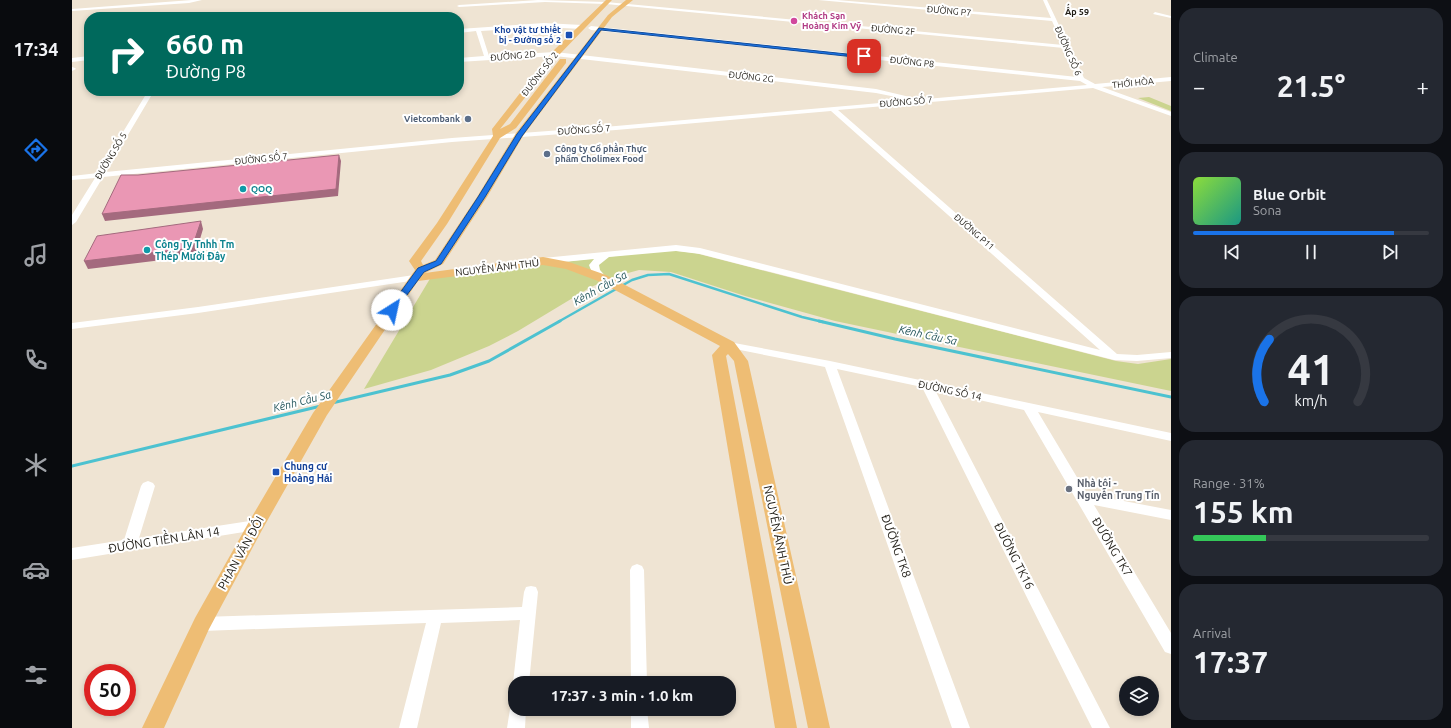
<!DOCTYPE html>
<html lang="en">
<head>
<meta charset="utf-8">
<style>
	body { margin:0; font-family:Ubuntu,sans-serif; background:#242831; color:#f1f3f6; height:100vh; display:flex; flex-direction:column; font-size:15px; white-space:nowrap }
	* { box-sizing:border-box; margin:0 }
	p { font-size:13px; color:#9ea1a6 }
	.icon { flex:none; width:22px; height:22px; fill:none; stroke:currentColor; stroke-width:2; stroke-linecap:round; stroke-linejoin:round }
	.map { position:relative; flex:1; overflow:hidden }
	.details { display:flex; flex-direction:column; gap:8px; padding:8px; background:#0d0f14; width:280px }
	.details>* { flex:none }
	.guide { position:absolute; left:12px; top:12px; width:380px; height:84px; border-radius:16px; box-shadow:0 2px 6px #0003; background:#00695c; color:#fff; overflow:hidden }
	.buttons { position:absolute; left:1047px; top:676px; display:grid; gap:8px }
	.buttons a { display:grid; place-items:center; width:40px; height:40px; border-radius:50%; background:#171b24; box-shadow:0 2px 6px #0003; font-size:20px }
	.speed { position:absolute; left:12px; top:664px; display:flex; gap:8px; font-size:20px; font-weight:700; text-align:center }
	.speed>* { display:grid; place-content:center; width:52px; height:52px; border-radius:50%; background:#171b24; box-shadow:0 2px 6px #0003; line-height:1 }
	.speed .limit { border:6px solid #d22; background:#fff; color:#111 }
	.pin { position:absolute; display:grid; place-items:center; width:34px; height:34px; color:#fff; margin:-17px; border-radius:8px; box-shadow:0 2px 6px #0006 }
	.me { position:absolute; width:44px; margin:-22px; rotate:35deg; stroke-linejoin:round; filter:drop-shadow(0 0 3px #0008) }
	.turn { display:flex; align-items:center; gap:14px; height:84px; padding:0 16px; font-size:18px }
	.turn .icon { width:52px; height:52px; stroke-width:2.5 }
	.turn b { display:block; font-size:28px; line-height:34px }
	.big { font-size:30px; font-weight:700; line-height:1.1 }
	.details .tile { flex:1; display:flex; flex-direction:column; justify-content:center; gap:6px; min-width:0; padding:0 14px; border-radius:16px; background:#242831 }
	.details .dial { align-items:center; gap:0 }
	.dial svg { height:104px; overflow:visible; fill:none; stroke:#363941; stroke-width:7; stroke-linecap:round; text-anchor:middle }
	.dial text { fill:#f1f3f6; stroke:none }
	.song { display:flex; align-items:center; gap:12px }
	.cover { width:48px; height:48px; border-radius:6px; background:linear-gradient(135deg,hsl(90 70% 55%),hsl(170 70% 35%)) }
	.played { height:4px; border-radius:2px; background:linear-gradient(90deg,#1a73e8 85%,#363941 85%) }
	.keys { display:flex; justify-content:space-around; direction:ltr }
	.heat { display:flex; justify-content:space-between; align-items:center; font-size:22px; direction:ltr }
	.charge { height:6px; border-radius:3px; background:linear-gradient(90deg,#34c759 31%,#363941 0) }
	.trip { position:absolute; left:436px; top:676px; width:228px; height:40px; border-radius:16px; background:#171b24; box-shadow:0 2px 6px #0003; font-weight:700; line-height:40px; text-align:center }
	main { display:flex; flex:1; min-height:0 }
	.tab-bar { display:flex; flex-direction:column; width:72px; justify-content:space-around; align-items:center; background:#090b0e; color:#9ea1a6 }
	.tab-bar .icon { width:28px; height:28px }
	.tab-bar .active { color:#1a73e8 }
	.tab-bar b { font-size:18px; color:#f1f3f6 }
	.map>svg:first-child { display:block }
</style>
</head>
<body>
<main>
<nav class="tab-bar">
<b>17:34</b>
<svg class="icon active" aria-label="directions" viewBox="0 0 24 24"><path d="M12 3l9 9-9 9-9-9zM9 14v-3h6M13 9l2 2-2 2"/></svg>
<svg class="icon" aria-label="music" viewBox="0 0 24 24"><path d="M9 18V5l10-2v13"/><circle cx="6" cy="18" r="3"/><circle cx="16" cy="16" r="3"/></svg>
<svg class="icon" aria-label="phone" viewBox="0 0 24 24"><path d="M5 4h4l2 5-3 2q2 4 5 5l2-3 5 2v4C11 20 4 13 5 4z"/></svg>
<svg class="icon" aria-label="climate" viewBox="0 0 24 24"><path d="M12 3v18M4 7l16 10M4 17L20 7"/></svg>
<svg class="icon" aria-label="car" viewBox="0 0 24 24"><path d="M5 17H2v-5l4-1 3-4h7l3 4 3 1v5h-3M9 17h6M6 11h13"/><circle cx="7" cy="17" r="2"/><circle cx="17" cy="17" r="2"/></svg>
<svg class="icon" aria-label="filters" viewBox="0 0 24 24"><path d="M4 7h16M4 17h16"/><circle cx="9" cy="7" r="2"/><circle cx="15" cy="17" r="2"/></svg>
</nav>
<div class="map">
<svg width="1099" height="728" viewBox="0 0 1099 728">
	<rect width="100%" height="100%" fill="#efe4d3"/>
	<!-- green -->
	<path fill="#cbd48f" d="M1077 97 1099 106V111L1066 98Z
		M596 250 623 253 1044 361 1066 364 1099 359V391L763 321 673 296 599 272 567 270 545 276 519 287 446 331 417 346 359 370 292 389 359 277Z"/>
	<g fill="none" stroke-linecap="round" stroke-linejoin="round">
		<!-- stream-far1 -->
		<path stroke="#4dc2d0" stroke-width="2.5" d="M486 322 560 280 576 275 597 274 730 317 751 322"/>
		<!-- stream -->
		<path stroke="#4dc2d0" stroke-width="3" d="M747 321 823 339 1099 397
			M260 403 378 375 417 361 488 321
			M0 466 249 406"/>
		<!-- minor -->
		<path fill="#fff" fill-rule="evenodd" d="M120 0H130L117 3 0 11V9Z
			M466 0 534 2 991 45 980 21 746 0H765L979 18 971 0H975L1012 78 1023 84 1099 77V81L1030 87 1099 112V116L1021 88 766 110 1045 354 1065 355 1099 352V358L1065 361 1042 360 628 254 604 251 537 257 527 265 528 270 535 278 530 281C523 279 519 271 517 265L522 259 471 264 466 261 471 258 604 245 628 248 1028 350 759 111 544 130 380 142 31 177 4 222 0 225V215L23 178 0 180V176L26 173 76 91H82L34 172 380 138 544 126 1015 85 1008 81 519 30 516 28 519 26 1005 77 992 48 534 4 473 2 387 7 385 6 387 5Z
			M1083 12 1099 16V18L1081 14Z
			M472 23 510 25 513 27 510 29 472 27 409 31 417 56 483 52 804 89 842 98 839 100 804 93 483 56 387 62V58L412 56 404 31 387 33V29Z
			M17 56V60L0 62V58Z
			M0 67 3 68 4 69 0 71Z
			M342 275 345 276 347 278 345 280 126 313 0 329V323L126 307Z
			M657 342 758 361 1099 433V441L966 412 1015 494 1099 510V520L1022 505 1099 633V654L1093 652 952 410 863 390 1038 728H1020L850 387 765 369 898 728H880L753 367 653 347 652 345Z
			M76 481 81 483 83 486 67 538 184 520 189 521 191 525 189 529 184 530 0 560V548L52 540 69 486 71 483Z
			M565 564 570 566 572 570 575 683H559L558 570 560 566Z
			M459 586 464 587 466 592 457 683H443V688L441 683 448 620 369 623 345 728H327L354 623 130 631 125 629 122 624 125 619 130 617 450 607 452 592 454 587Z
			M443 702V709H454L453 728H435L438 709 440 703Z
			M559 709H575L577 728H559Z"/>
		<!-- major -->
		<path fill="#eebd74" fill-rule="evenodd" d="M534 0H540L486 56 428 129 438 124 488 59H494V63L444 128 428 138 375 224 349 261 351 265 363 260 405 197 444 133 536 15 554 0H561L540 17 451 136 415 197 371 264 353 273 471 257 497 262 534 275 662 342 676 361 758 728H736L662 361 656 354 654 356 725 728H703L640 355 648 346 526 281 494 269 471 265 346 281 255 415 190 530 137 629 92 728H70L123 618 178 520 241 413 343 270 337 261 365 223 421 136 420 129 480 52Z"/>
	</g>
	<!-- shaded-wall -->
	<path fill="#a46a7e" d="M267 155 269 161 266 196 33 221 30 214Z
		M129 221 131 229 123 256 16 269 12 261Z"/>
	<!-- building -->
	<path fill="#ea97b4" stroke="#a46a7e" d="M267 155 264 189 30 214 49 175H66Z
		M129 221 120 248 12 261 25 236Z"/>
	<!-- route -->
	<path fill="#1a73e8" stroke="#114b97" d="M527 28 794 56 792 58 529 30 450 136 413 197 369 264 352 272 323 311H317L315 310 317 308 346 268 364 261 406 197 445 134Z"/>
	<!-- markers -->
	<circle fill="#d1479c" stroke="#fff" stroke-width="1.5" cx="722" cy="21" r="4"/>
	<g fill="#1a4fb4" stroke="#fff" stroke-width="1.5">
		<rect x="493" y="31" width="8" height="8" rx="2"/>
		<rect x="200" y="468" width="8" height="8" rx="2"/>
	</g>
	<g fill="#5c6f8a" stroke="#fff" stroke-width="1.5">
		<circle cx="396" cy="119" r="4"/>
		<circle cx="475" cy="154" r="4"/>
	</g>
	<g fill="#0f9aa8" stroke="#fff" stroke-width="1.5">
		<circle cx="171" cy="189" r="4"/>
		<circle cx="75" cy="250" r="4"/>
	</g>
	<circle fill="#6b7280" stroke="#fff" stroke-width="1.5" cx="997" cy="489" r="4"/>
	<g text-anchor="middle" stroke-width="4" stroke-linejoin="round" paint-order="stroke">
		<!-- far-street labels -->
		<g font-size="9" fill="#201d16" stroke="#fff">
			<text transform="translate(877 11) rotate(5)" y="3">ĐƯỜNG P7</text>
			<text transform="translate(821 30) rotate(5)" y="3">ĐƯỜNG 2F</text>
			<text transform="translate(996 51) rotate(66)" y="3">ĐƯỜNG SỐ 6</text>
			<text transform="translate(441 56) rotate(-5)" y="3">ĐƯỜNG 2D</text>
			<text transform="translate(840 62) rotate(6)" y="3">ĐƯỜNG P8</text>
			<text transform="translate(468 74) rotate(-52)" y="3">ĐƯỜNG SỐ 2</text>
			<text transform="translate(679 77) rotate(6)" y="3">ĐƯỜNG 2G</text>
			<text transform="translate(1061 83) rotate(-6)" y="3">THỚI HÒA</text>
			<text transform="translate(834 102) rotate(-5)" y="3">ĐƯỜNG SỐ 7</text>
			<text transform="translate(512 130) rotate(-4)" y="3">ĐƯỜNG SỐ 7</text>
			<text transform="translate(39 156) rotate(-59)" y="3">ĐƯỜNG SỐ 5</text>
			<text transform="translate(189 159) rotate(-6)" y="3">ĐƯỜNG SỐ 7</text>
			<text transform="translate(902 232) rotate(41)" y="3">ĐƯỜNG P11</text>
		</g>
		<!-- far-neighbourhood labels -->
		<g font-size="9" font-weight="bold" fill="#201d16" stroke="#fff">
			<text x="1005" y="15">Ấp 59</text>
		</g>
		<!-- far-hotel labels -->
		<g font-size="9" font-weight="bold" fill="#b23c85" stroke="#fff" text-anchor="start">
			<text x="730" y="19">Khách Sạn<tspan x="730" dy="10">Hoàng Kim Vỹ</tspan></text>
		</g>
		<!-- far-transit labels -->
		<g font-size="9" font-weight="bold" fill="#164399" stroke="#fff" text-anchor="end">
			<text x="489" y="33">Kho vật tư thiết<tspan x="489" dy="10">bị - Đường số 2</tspan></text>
		</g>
		<!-- far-service labels -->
		<g font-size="9" font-weight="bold" fill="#4e5e75" stroke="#fff" text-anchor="end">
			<text x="388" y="122">Vietcombank</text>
			<text x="483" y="152" text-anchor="start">Công ty Cổ phần Thực<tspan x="483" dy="10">phẩm Cholimex Food</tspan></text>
		</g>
		<!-- far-culture labels -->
		<g font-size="9" font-weight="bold" fill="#0d838f" stroke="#fff" text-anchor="start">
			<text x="179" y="192">QOQ</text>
		</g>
		<!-- culture labels -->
		<g font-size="10" font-weight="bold" fill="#0d838f" stroke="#fff" text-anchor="start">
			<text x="83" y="248">Công Ty Tnhh Tm<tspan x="83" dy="12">Thép Mười Đây</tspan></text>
		</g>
		<!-- street labels -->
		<g font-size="10" fill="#201d16" stroke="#fff">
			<text transform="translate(425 267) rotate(-7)" y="4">NGUYỄN ẢNH THỦ</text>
			<text transform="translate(878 390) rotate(12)" y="4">ĐƯỜNG SỐ 14</text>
		</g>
		<!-- transit labels -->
		<g font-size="10" font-weight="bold" fill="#164399" stroke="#fff" text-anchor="start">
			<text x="212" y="470">Chung cư<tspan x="212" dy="12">Hoàng Hải</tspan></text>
		</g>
		<!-- worship labels -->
		<g font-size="10" font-weight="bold" fill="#5b616d" stroke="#fff" text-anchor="start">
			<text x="1005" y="487">Nhà tôi -<tspan x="1005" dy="12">Nguyễn Trung Tín</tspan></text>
		</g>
		<!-- water labels -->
		<g font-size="11" font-style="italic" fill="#22545a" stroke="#fff">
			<text transform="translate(528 288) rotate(-29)" y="4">Kênh Cầu Sa</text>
			<text transform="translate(856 335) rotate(12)" y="4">Kênh Cầu Sa</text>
			<text transform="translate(230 401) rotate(-14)" y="4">Kênh Cầu Sa</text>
		</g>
		<!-- near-street labels -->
		<g font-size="12" fill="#201d16" stroke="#fff">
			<text transform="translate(706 535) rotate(78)" y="4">NGUYỄN ẢNH THỦ</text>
			<text transform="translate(92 540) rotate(-9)" y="4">ĐƯỜNG TIỀN LÂN 14</text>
			<text transform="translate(824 546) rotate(70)" y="4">ĐƯỜNG TK8</text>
			<text transform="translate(1040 547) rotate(59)" y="4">ĐƯỜNG TK7</text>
			<text transform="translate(169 553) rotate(-61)" y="4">PHAN VĂN ĐỐI</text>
			<text transform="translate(942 556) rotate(63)" y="4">ĐƯỜNG TK16</text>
		</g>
	</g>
</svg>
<div class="buttons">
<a><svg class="icon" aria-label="layers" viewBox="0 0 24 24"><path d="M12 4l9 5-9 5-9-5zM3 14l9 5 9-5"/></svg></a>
</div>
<div class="speed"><div class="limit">50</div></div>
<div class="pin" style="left:792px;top:56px;background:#d93025"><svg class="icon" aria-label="arrive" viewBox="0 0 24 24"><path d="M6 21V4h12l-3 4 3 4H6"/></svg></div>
<svg class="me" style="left:320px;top:310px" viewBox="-20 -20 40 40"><circle r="19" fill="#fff"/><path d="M0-13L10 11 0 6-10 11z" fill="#1a73e8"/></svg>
<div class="trip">17:37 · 3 min · 1.0 km</div>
<div class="guide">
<div class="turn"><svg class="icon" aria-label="right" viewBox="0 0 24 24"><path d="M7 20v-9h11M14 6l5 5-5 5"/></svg><div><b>660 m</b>Đường P8</div></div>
</div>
</div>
<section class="details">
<div class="tile"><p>Climate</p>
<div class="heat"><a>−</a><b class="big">21.5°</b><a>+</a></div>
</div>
<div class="tile">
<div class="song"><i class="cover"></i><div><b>Blue Orbit</b><p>Sona</p></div></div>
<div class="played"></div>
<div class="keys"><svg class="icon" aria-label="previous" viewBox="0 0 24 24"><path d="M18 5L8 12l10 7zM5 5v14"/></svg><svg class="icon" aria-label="pause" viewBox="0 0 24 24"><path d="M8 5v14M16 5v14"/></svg><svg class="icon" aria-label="next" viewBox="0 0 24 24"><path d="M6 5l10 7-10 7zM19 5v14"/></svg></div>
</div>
<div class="tile dial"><svg viewBox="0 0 100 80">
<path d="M14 69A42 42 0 1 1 86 69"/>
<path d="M14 69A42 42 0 0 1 18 21" stroke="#1a73e8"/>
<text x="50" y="56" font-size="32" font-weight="700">41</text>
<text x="50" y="72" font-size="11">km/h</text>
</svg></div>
<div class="tile"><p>Range · 31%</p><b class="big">155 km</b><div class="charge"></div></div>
<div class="tile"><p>Arrival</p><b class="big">17:37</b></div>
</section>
</main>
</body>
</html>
